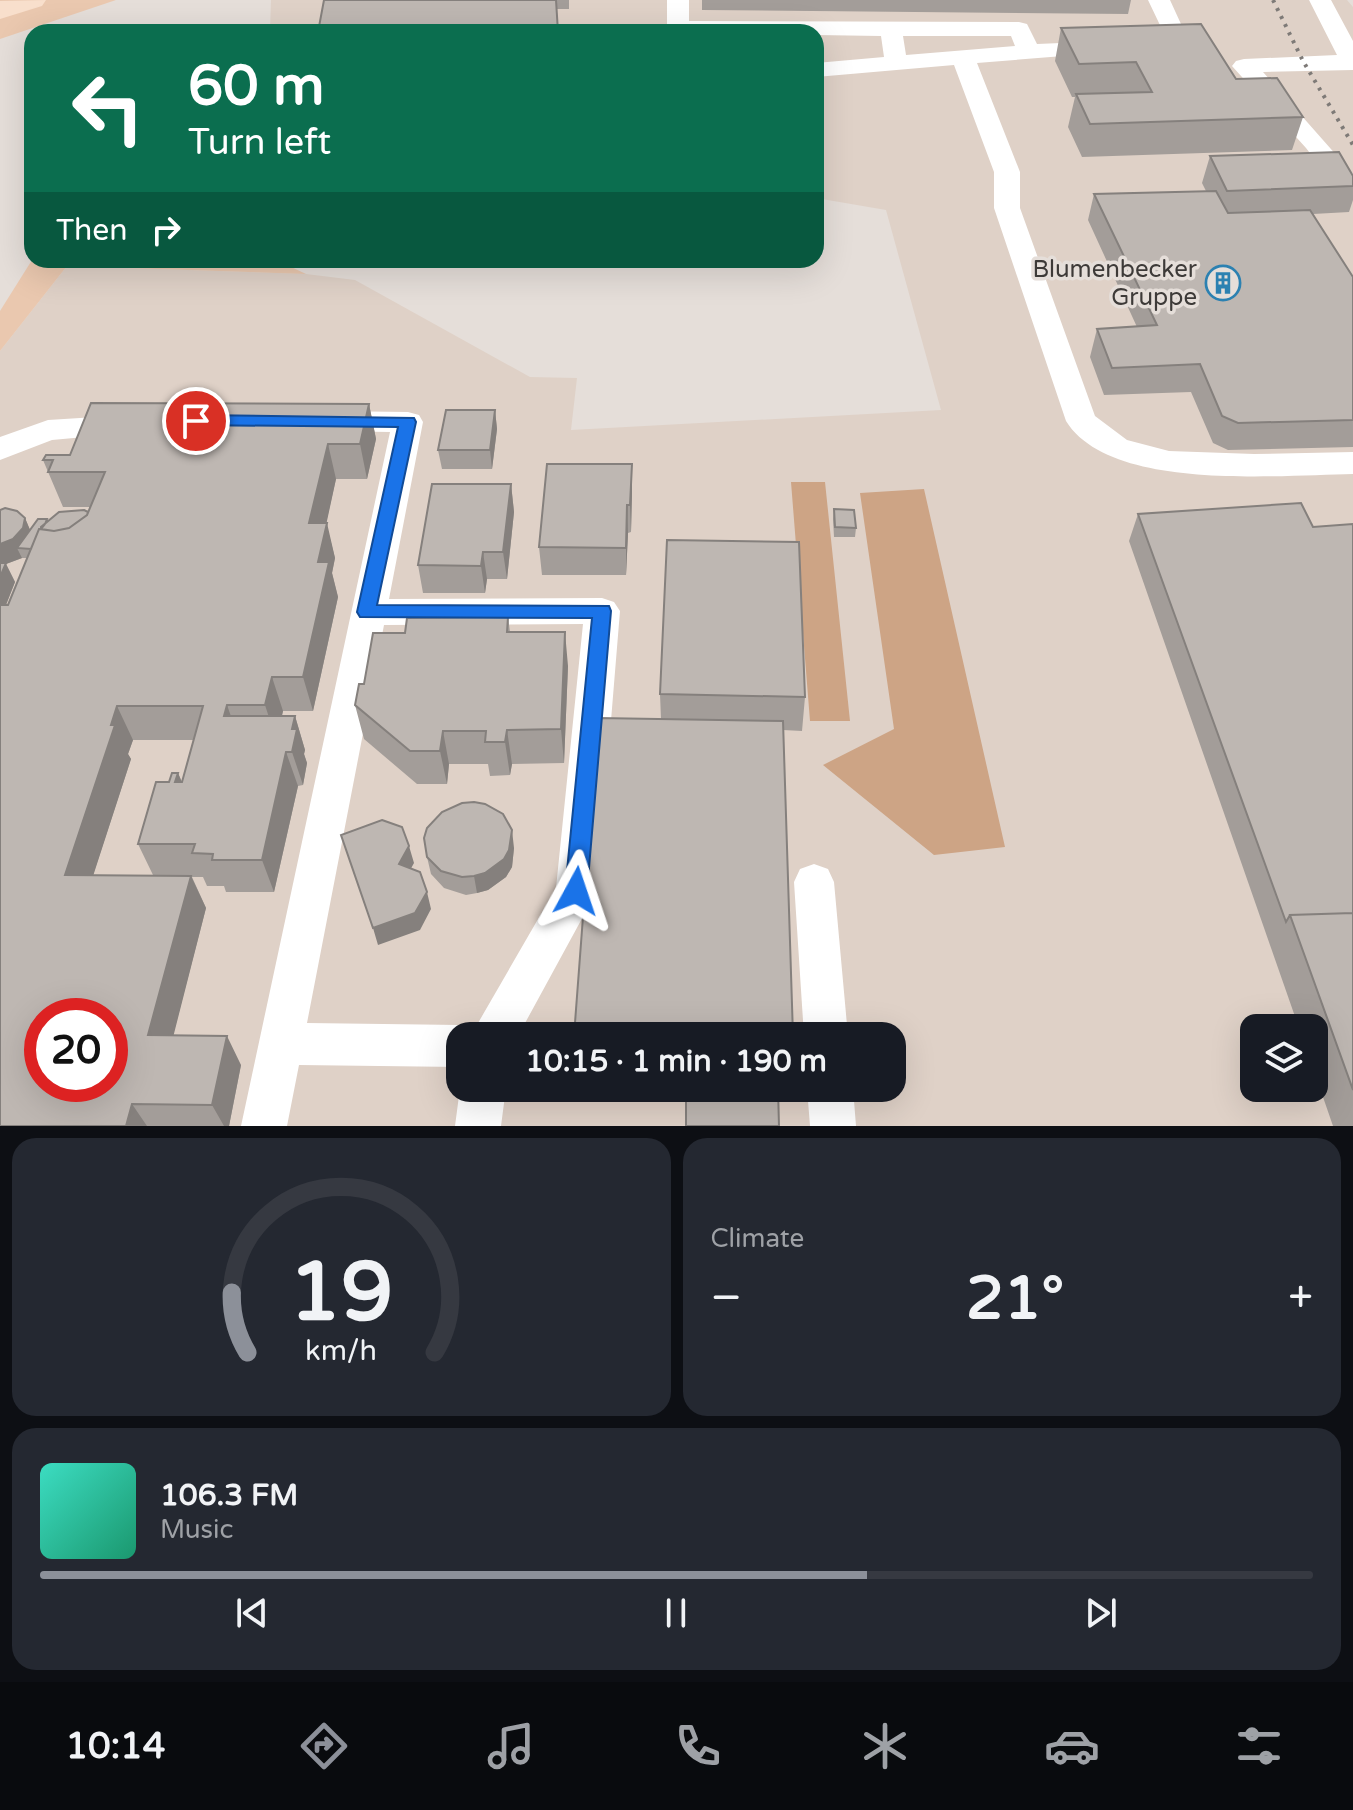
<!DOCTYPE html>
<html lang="en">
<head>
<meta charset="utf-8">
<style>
	body { margin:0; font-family:"Varela Round",sans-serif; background:#242831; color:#f1f3f6; height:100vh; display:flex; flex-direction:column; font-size:30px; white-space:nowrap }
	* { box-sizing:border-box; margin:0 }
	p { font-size:26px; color:#9ea1a6 }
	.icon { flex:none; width:44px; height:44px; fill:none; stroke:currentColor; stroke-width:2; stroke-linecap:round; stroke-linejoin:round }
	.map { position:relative; height:1126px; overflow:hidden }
	.panel { display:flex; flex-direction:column; gap:12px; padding:12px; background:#0d0f14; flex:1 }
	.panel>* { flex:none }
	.hud { position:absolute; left:24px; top:24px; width:800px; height:244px; border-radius:24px; box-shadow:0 8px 32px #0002; background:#0b6e4f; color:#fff; overflow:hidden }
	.tools { position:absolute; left:1240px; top:1014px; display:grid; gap:16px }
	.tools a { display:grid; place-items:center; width:88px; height:88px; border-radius:16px; background:#171b24; box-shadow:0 8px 32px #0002; font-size:40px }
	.speed { position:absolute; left:24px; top:998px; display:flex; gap:16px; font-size:40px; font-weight:700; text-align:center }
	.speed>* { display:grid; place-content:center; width:104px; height:104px; border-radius:50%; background:#171b24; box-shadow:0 8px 32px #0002; line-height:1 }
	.speed .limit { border:12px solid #d22; background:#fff; color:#111 }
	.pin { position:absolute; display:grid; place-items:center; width:68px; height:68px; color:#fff; margin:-34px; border:4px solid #fff; border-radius:50%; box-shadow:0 2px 8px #0007 }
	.me { position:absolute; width:88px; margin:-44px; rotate:5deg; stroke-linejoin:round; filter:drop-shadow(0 0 6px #0008) }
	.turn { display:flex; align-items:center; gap:28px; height:168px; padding:0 32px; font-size:36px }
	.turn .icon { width:104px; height:104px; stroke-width:2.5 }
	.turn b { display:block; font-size:56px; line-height:68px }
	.then { display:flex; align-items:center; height:76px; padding:0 32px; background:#0003; gap:16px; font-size:30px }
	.big { font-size:60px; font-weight:800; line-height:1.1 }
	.panel .tile { flex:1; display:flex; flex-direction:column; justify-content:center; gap:12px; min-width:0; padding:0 28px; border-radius:24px; background:#242831 }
	.panel .dial { align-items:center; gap:0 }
	.dial svg { height:208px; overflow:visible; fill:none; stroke:#363941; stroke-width:7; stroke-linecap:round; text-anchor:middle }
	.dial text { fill:#f1f3f6; stroke:none }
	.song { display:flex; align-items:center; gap:24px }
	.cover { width:96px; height:96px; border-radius:12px; background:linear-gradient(135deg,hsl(170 70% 55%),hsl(160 70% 35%)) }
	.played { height:8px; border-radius:4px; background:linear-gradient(90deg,#8c9099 65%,#363941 65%) }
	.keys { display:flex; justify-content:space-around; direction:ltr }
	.heat { display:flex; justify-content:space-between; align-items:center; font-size:44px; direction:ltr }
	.panel .tiles { flex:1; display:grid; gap:12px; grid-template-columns:1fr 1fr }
	.tile:last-child { grid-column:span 2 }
	.trip { position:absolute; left:446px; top:1022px; width:460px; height:80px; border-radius:24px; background:#171b24; box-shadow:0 8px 32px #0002; font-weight:800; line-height:80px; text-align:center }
	.tabs { display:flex; height:128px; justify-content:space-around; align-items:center; background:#090b0e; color:#9ea1a6 }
	.tabs .icon { width:56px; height:56px }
	.tabs .active { color:#8c9099 }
	.tabs b { font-size:36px; color:#f1f3f6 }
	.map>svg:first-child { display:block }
</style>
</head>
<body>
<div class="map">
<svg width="1353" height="1126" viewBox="0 0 1353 1126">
	<rect width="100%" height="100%" fill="#e5ded9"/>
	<!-- built -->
	<path fill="#dfd1c7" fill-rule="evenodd" d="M271 0H1347L1353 7V1126H0V351L67 266 306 274 355 280 530 377 577 378 571 430 941 410 886 210 816 198V32H270ZM42 1016H110V1084H42ZM1254 1028H1314V1088H1254ZM460 1036H892V1088H460Z"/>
	<!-- green -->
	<path fill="#eac8af" d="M0 0H116L0 39Z
		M32 260H170L289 266 306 274 67 266 0 351V311Z"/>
	<!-- water -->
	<path fill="#cda485" d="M791 482H825L850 721H810Z
		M924 489 1005 847 934 855 823 765 894 729 860 493Z"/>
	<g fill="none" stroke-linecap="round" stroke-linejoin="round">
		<!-- minor -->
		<path fill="#fff" fill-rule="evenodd" d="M667 0H689V21L1019 22 1027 24 1037 44 1109 41 1112 46 1109 51 1101 53 977 63 1020 172V208L1095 416 1127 440 1169 451 1254 454 1353 452V474C1279 475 1110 492 1066 421L994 208V172L954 65 816 77V63L884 57 881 36 816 35V32H667ZM903 36H1011L1015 46 906 55Z
			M1148 0H1170L1186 35 1211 45 1214 50 1211 55H1195L1169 44Z
			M1309 0H1331L1353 41V70L1263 72 1353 174V199L1344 197 1306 148 1232 66 1236 61 1244 59 1337 55Z
			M329 411 408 412 419 415 423 422 389 599 602 598 614 602 620 611 597 891 518 1036H460V1067L299 1065 287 1126H241L390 432 329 431 318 428 314 421 318 414ZM583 624 556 888 474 1030 460 1025 307 1023 384 625Z
			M128 415 139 418 144 425 139 432 52 440 0 460V437L48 420Z
			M814 864 828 869 834 882 848 1036H804L794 882 800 869Z
			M460 1088H506L501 1126H455Z
			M807 1088H853L856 1126H810Z"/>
		<!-- major -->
		<path fill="#f8dfcc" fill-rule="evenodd" d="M46 0 42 6 0 19V1Z"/>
		<!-- rail -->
		<path stroke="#7e7a77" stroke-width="4" stroke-dasharray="3 6" stroke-linecap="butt" d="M1273 0 1303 61 1353 145"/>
	</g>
	<!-- wall -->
	<path fill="#a39d99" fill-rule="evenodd" d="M324 0H569V9H557Z
		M702 0H1131L1128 14 702 10Z
		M1061 28 1236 79 1303 117 1292 150 1082 157 1068 127 1075 97H1072L1055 61Z
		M1210 156 1353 176V200L1349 212 1313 214 1353 277V447L1228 450 1213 443 1191 392 1104 395 1090 357 1097 329 1137 327 1088 220 1094 194 1206 191 1202 183Z
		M369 404 376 439 367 479H336L326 523 335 558 332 573 338 597 313 711H283L282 716H295L305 750 304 754 307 763 303 785 298 786 274 892H226L224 886H207L203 877H192L206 908 173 1035 241 1065 229 1126H0V510L25 518 30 530 47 519 48 521 88 512 90 507H63L43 460ZM22 558H27L8 605H6L15 582 6 564ZM133 740H194L182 782 178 773 169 782 138 844 153 875H93L131 759 128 754Z
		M495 410 497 429 492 469H442L438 450Z
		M511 484 514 512 507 579H487L485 593H423L418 565Z
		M632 492 631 532 628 533 626 575H542L539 547Z
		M834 509 856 528 855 537H834L833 519Z
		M1138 514 1313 527 1353 524V1126H1333L1314 1071V1028H1299L1129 541Z
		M508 617 510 632 568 666 564 763 512 764 510 775 490 776 488 764H449L447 784H417L364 739 355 705 364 684 405 633Z
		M660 694 805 697 802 731 783 730 661 719Z
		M514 848 512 867 506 877 488 890 477 893 466 895 444 888 431 874 427 857Z"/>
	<!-- shaded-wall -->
	<path fill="#85807d" d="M369 404 376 439 367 479 360 444Z
		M495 410 497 429 492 469 490 450Z
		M328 444 336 479 319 558 309 523Z
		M632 464V492L631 532 630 505Z
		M511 484 514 512 507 579 503 552Z
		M627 505 628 533 626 575V548Z
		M25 518 33 537 17 548 22 558 6 564 15 582 0 620V544Z
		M327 523 335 558 332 573 338 597 313 711 303 677 318 562Z
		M483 552 487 579 485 593 481 566Z
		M565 632 568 666 564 763 561 729Z
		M272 677 283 711 276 739 265 705Z
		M227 705 239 739 224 716Z
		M117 706 133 740 128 754 131 759 83 907 65 875Z
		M295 716 305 750 304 754 307 763 303 785 292 752V729Z
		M507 730 512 764 510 775 505 742Z
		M443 731 449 764 447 784 440 751Z
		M286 752 298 786 274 892 262 860Z
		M178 773 192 807 175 782Z
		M512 830 514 848 512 867 506 877 488 890 477 893 474 876Z
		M409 846 414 863 404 881 399 864Z
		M191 876 206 908 166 1065 148 1035Z
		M427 892 431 909 420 930 378 945 373 928Z
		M227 1036 241 1065 229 1126H224L212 1105Z
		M132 1104 147 1126H126Z"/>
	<!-- building -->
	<path fill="#beb7b2" stroke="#85807d" stroke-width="2" fill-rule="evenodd" d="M324 0H556L558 32H318Z
		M1201 24 1236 79 1277 78 1303 117 1090 124 1076 94 1152 92 1136 62 1079 64 1061 28Z
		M1339 152 1353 176V186L1227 191 1210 156Z
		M1216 191 1228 213 1310 210 1353 277V420L1238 423 1222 416 1200 364 1112 368 1097 329 1157 325 1094 194Z
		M91 403 369 404 360 444H328L309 523H327L318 562H329L303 677H272L265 705H227L224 716H295L292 729H297L292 752H286L262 860H212L213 854 192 853 195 844H138L156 782H169L172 773H178L175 782H182L203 706H117L111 725H115L65 875 191 876 148 1035 227 1036 212 1105 132 1104 126 1126H0V605H8L39 529 54 531 69 528 87 515 105 472H48L53 460H43L46 455H70ZM42 1016H110V1084H42Z
		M446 410H495L490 450H438Z
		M547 464H632L630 505H627L626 548 539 547Z
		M432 484H511L503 552H483L481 566 418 565Z
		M1301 503 1313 527 1353 524V913L1290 915 1286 922 1138 514Z
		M5 508 17 511 25 518 23 528 13 539 0 544V510Z
		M834 509 854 510 856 528 835 527Z
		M84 510 88 512 87 515 69 528 54 531 41 529V527L59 512Z
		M38 519H47L45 524 41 529H39L31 549 17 548Z
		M667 540 799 542 805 697 660 694Z
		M0 563H6L0 577Z
		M508 617 507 632H565L561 729 507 730 505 742H485L486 731H443L440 751H410L355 705 359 684H364L373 633H405L407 618Z
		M598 718 783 721 793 1036H574Z
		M474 802 485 804 503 814 512 830 509 850 504 859 485 873 474 876 462 877 441 871 427 857 424 838 427 828 442 812 462 803Z
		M382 820 402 827 409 846 399 864 420 872 427 892 415 913 373 928 341 835Z
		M1353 913V1090L1290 915Z
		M686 1088H778L779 1126H686Z"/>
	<!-- route -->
	<path fill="#1a73e8" stroke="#114b97" stroke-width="2" d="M196 415 414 418 416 422 377 605 609 606 611 611 587 891 584 898 576 901 568 898 565 891 592 618 360 617 357 612 398 427 190 425 188 421Z"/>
	<!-- icons -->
	<defs>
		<g id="building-ring" transform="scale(1.8)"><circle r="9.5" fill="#e5ded9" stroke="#2c81b1" stroke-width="1.5"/><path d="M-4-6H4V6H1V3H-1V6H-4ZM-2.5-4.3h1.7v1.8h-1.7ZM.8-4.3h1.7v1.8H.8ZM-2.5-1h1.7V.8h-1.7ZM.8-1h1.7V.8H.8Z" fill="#2c81b1"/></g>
	</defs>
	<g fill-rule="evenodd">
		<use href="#building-ring" x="1223" y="283"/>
	</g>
	<g text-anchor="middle" stroke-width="7" stroke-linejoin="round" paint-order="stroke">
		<!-- poi labels -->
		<g font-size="24" fill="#3d3a38" stroke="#e5ded9" text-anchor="end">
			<text x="1197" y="277">Blumenbecker<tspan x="1197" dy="28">Gruppe</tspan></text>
		</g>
	</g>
</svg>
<div class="tools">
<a><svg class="icon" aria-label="layers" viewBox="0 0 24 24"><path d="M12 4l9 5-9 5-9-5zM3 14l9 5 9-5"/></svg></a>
</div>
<div class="speed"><div class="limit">20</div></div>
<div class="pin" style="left:196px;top:421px;background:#d93025"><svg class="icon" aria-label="arrive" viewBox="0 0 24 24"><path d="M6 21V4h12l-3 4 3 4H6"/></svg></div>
<svg class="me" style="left:576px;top:891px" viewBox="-20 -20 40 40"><path d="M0-17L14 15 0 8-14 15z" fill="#1a73e8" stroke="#fff" stroke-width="4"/></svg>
<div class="trip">10:15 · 1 min · 190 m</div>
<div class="hud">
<div class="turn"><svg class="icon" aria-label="left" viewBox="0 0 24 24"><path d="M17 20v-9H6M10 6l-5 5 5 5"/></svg><div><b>60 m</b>Turn left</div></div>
<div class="then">Then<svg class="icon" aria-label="right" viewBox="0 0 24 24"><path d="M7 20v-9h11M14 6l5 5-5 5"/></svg></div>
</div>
</div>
<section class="panel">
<div class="tiles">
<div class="tile dial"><svg viewBox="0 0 100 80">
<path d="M14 69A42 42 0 1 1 86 69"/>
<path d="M14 69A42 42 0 0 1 8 46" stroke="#8c9099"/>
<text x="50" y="56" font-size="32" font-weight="700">19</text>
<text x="50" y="72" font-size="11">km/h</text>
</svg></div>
<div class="tile"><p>Climate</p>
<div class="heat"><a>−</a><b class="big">21°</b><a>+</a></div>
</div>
<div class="tile">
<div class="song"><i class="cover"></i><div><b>106.3 FM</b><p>Music</p></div></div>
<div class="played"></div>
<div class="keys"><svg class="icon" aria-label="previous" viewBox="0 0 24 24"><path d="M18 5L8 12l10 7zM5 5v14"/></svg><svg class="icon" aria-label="pause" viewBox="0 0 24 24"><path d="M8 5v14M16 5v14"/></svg><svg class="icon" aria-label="next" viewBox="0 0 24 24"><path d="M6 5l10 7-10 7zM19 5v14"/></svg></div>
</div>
</div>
</section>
<nav class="tabs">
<b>10:14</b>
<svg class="icon active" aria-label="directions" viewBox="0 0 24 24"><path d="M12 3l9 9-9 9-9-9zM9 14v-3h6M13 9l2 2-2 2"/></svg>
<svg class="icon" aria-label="music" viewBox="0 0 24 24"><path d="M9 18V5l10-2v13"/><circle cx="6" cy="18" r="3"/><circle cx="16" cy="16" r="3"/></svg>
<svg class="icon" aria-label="phone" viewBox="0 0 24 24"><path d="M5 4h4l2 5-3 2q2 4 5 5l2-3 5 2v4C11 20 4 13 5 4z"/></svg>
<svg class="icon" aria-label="climate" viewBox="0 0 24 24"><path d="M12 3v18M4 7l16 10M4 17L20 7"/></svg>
<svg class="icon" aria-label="car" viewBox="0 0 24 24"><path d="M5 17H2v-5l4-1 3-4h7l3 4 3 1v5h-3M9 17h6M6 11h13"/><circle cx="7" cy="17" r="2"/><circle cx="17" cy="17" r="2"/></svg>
<svg class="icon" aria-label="filters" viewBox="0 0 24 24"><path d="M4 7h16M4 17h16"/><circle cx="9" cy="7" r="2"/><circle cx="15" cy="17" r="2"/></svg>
</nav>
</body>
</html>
